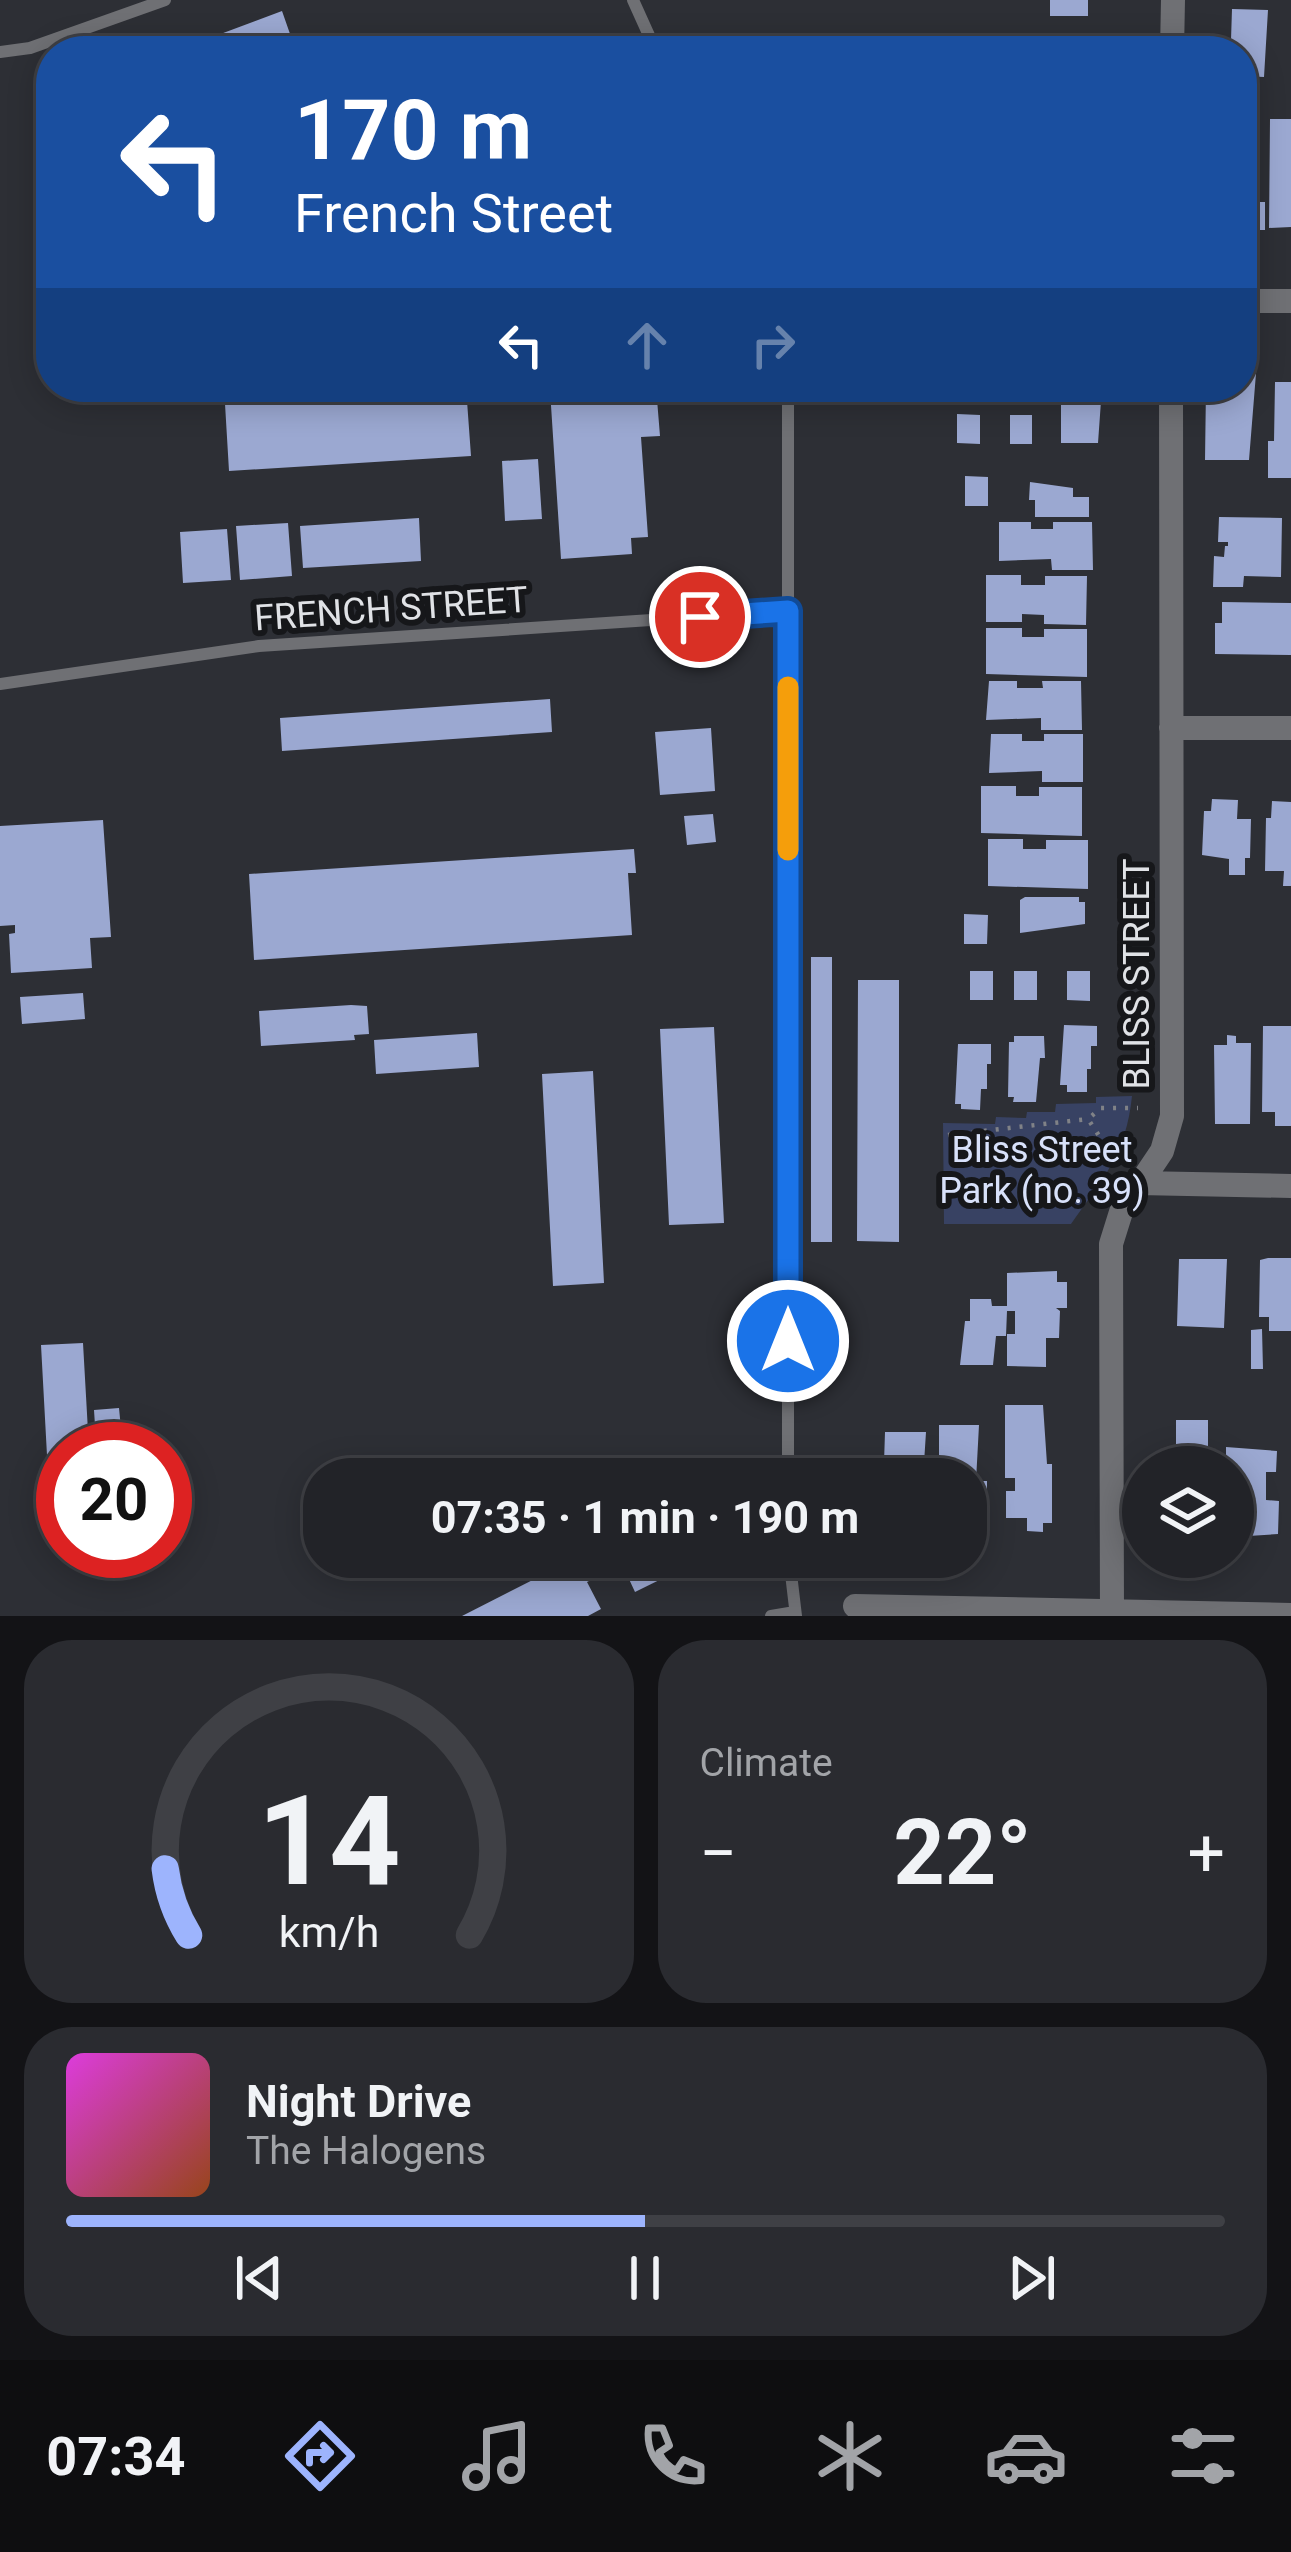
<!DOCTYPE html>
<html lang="en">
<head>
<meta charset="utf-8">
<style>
	body { margin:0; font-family:Roboto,sans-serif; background:#2a2b30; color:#f1f3f6; height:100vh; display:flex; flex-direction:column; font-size:45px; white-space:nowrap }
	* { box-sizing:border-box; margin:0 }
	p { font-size:39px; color:#a2a4a8 }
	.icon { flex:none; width:66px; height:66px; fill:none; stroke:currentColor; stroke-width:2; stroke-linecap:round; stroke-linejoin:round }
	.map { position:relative; height:1616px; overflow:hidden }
	.side { display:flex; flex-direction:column; gap:24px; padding:24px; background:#131316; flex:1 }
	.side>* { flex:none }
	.top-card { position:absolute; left:36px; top:36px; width:1221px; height:366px; border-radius:48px; box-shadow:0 6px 30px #0003,0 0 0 3px #3f4045; background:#1a4fa0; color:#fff; overflow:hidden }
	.tools { position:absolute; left:1122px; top:1446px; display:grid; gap:24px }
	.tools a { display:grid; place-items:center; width:132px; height:132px; border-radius:50%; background:#222328; box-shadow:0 6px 30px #0003,0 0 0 3px #3f4045; font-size:60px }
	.speed { position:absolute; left:36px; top:1422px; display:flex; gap:24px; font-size:60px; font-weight:700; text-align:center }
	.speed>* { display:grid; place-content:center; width:156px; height:156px; border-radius:50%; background:#222328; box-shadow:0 6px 30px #0003,0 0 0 3px #3f4045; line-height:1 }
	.speed .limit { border:18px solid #d22; background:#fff; color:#111 }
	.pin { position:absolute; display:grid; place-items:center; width:102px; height:102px; color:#fff; margin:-51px; border:6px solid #fff; border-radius:50%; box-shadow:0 3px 12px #0007 }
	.me { position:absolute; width:132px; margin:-66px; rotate:0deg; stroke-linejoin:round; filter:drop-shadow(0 0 9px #0008) }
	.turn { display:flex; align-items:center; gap:42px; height:252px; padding:0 60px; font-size:54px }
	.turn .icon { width:156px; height:156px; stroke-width:2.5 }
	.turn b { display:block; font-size:84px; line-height:102px }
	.lanes { display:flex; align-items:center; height:114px; padding:0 60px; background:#0003; justify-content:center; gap:60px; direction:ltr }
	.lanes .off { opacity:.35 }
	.big { font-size:90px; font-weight:700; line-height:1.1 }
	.side .card { flex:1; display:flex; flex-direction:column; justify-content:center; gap:18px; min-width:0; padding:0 42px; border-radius:48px; background:#2a2b30 }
	.side .dial { align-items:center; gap:0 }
	.dial svg { height:312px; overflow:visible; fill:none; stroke:#3f4045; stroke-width:7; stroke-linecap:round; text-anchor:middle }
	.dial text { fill:#f1f3f6; stroke:none }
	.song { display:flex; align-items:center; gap:36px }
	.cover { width:144px; height:144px; border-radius:18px; background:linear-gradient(135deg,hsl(300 70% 55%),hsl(20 70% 35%)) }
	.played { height:12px; border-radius:6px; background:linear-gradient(90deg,#9db4fd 50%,#3f4045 50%) }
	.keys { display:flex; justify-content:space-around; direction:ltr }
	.heat { display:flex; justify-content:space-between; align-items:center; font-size:66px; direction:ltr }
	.side .tiles { flex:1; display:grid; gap:24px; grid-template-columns:1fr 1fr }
	.card:last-child { grid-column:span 2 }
	.trip { position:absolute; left:303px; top:1458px; width:684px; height:120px; border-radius:48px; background:#222328; box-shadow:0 6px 30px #0003,0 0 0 3px #3f4045; font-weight:700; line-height:120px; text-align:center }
	.tab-bar { display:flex; height:192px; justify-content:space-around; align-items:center; background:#0e0e10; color:#a2a4a8 }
	.tab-bar .icon { width:84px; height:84px }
	.tab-bar .current { color:#9db4fd }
	.tab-bar b { font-size:54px; color:#f1f3f6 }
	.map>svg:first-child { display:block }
</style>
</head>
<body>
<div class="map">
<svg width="1291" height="1616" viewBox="0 0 1291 1616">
	<rect width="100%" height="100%" fill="#2d2f35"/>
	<!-- green -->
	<path fill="#384263" d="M1132 1096C1126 1154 1104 1177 1071 1224H944L943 1123 995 1124 996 1117 1026 1118 1027 1112H1055L1056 1104 1096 1103V1097Z"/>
	<!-- building -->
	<path fill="#9ba8d1" d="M1050 0H1088V16H1050Z
		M1232 9 1268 10 1264 77 1242 76V51H1226V39L1231 40Z
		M282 11 296 51H175Z
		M1242 89H1258V114H1242Z
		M1270 119H1291V227L1269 228Z
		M1242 121H1260V202H1265V230H1242Z
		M1243 361H1257L1249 460H1205L1206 387H1242Z
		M1275 382H1291V478H1268V441H1274Z
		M224 387H466L471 456 229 471Z
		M603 387H656L660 436 641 437 648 537 631 538 632 554 561 559 550 390Z
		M958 387H988V392L986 398 962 397Z
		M1061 387H1102L1098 443H1061Z
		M957 414 980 415V444L957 443Z
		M1010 415H1032V444H1010Z
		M538 459 542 519 505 521 502 461Z
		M965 476 988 477V506H965Z
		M1030 482 1073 488V497H1089V517H1035V500H1029Z
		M1219 517 1282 518 1281 577 1244 576 1243 587H1213L1214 556 1224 557 1225 546H1228V542H1218Z
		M419 518 421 561 303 568 300 526Z
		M999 522H1031V529H1053V522H1092L1093 570H1052L1051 559 999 561Z
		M288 523 292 576 240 580 236 526Z
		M227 529 231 580 183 583 180 532Z
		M986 575H1021V585H1045V576H1087L1086 625 1044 624V615L1022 614V622H986Z
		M1222 602 1291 603V655L1215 654V623H1222Z
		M986 628H1022V637H1044V629H1087V677L986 674Z
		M989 681H1017V688H1043L1042 681H1081L1082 730H1041V718L986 720Z
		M550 699 552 732 282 751 280 718Z
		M711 728 715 791 660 795 655 732Z
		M991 734H1022V741H1044V734H1083V782H1042V771L989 773Z
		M981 786H1016V796H1039V787H1082V836L981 833Z
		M1212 799 1238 800 1237 819H1251L1250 858H1245V875H1229V859L1202 855 1204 811H1211Z
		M1272 801 1291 802V886H1283L1284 871H1265L1266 818H1271Z
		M713 814 716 842 687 845 684 816Z
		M103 820 111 937 90 938 92 968 11 973 9 934 15 933V925L0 926V826Z
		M988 839H1023V849H1046V840H1088V889L988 886Z
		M634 849 636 873H628L632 935 254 960 249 874Z
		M1025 897H1079V902H1085V924L1020 933V900Z
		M964 914 988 915 987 944H964Z
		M811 957H832V1242H811Z
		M970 971H993V1000H970Z
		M1014 971H1037V1000H1014Z
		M1067 971H1090V1001L1067 1000Z
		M858 980H899V1242L857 1241Z
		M83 993 85 1019 22 1024 20 997Z
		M351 1005 367 1006 369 1034 354 1035 355 1040 261 1046 259 1011Z
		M1064 1025 1097 1026V1046H1091V1069H1087V1092H1067V1085H1060Z
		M1263 1026H1291V1126H1275V1112H1262Z
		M714 1027 724 1223 669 1225 660 1029Z
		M477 1033 479 1067 376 1074 374 1040Z
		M1227 1035 1236 1036V1043H1251L1250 1124H1215L1214 1045H1227Z
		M1014 1036H1044L1045 1058H1040L1036 1102H1013L1014 1097H1008L1009 1042H1014Z
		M958 1044H991V1064H987V1089H981L980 1110 961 1109V1104H955Z
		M593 1071 604 1283 553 1286 542 1074Z
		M1268 1258H1291V1331H1269V1317H1259L1260 1260Z
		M1179 1259H1227L1224 1328 1177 1326Z
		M1057 1271V1282H1067V1308H1056L1060 1311 1059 1338H1046V1367L1007 1366V1334H1015V1311H1007L1006 1336H996L993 1365H960L965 1321H970V1299H991L992 1306H1007V1273Z
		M1262 1329 1263 1369H1251V1330Z
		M83 1343 89 1449H63V1546L52 1547 41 1345Z
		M1005 1405H1043L1047 1464H1052V1523H1043V1532L1027 1531V1518H1006V1491H1015V1478H1005Z
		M119 1408 122 1439 96 1441 94 1410Z
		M1176 1420H1208V1467H1167V1455L1176 1448Z
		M939 1425H979L976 1481H987V1520H966V1479H947V1461H939Z
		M885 1432H926L923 1479H894V1463H884Z
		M1226 1447 1277 1451 1276 1472H1266V1500L1279 1501 1278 1534 1233 1537V1467H1226Z
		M578 1557H592L601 1575 587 1582 601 1609 588 1616H462Z
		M600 1557H706L635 1592 622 1564 608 1572Z"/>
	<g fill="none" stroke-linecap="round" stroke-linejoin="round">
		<!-- path -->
		<path stroke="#808287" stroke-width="4.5" stroke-dasharray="3 9" stroke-linecap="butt" d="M948 1135 1088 1119
			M1118 1165 1088 1119 1101 1108H1138"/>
		<!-- service -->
		<path stroke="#6f7074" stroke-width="12" d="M633 0 656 51
			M0 52 30 48 165 0
			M784 387 788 401V1479
			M0 684 259 646 788 611
			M789 1557 796 1616
			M771 1616 795 1612"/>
		<!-- minor -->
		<path stroke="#6f7074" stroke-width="24" d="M1172 51 1173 0
			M1242 301H1291
			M1171 728H1291
			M1139 1183 1291 1186
			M855 1606 1291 1615
			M1112 1616 1111 1244 1121 1212 1162 1151 1172 1116 1171 387"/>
	</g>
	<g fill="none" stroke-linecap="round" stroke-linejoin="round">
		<!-- route casing -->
		<g stroke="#114b97" stroke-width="30">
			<path id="route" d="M700 617 788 611V1341"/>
		</g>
		<!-- route -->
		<use href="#route" stroke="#1a73e8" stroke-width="21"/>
		<!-- slow -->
		<path stroke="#f59e0b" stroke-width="21" d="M788 850V687"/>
	</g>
	<g text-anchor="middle" stroke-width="12" stroke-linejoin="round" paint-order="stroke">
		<!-- street labels -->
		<g font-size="36" fill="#e0e2e6" stroke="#16171a">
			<text transform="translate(391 608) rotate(-4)" y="13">FRENCH STREET</text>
			<text transform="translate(1136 974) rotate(-90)" y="13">BLISS STREET</text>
		</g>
		<!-- park labels -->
		<g font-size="36" fill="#d8e1fa" stroke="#16171a">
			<text x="1042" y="1162">Bliss Street<tspan x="1042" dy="41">Park (no. 39)</tspan></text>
		</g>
	</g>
</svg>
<div class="tools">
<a><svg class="icon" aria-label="layers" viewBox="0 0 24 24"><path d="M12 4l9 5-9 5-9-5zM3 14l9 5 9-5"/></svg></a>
</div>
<div class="speed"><div class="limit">20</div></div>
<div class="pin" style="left:700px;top:617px;background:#d93025"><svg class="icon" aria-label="arrive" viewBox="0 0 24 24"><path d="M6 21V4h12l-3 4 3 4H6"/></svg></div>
<svg class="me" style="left:788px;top:1341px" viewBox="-20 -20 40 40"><circle r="17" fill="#1a73e8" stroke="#fff" stroke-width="3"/><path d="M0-11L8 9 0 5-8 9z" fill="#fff"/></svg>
<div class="trip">07:35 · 1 min · 190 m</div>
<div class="top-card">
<div class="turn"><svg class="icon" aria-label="left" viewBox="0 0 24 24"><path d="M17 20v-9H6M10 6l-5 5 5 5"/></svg><div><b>170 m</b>French Street</div></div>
<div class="lanes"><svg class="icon" aria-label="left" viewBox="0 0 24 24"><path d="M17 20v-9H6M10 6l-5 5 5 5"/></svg><svg class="icon off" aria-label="ahead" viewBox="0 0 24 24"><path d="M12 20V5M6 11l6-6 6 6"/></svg><svg class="icon off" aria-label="right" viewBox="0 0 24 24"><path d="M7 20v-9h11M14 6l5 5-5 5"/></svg></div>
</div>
</div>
<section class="side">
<div class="tiles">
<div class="card dial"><svg viewBox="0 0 100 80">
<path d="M14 69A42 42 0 1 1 86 69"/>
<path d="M14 69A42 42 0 0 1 8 52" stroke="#9db4fd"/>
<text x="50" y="56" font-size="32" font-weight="700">14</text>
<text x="50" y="72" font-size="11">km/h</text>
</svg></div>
<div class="card"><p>Climate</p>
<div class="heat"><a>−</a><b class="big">22°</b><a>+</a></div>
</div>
<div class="card">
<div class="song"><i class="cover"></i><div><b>Night Drive</b><p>The Halogens</p></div></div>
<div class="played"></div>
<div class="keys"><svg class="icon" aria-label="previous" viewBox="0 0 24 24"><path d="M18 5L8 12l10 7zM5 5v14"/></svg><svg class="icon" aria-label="pause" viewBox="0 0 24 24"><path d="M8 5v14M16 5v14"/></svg><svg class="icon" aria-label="next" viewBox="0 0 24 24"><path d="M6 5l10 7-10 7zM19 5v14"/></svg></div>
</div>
</div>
</section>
<nav class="tab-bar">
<b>07:34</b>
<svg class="icon current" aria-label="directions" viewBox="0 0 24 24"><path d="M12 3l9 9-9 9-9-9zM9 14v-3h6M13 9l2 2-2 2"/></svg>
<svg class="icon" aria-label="music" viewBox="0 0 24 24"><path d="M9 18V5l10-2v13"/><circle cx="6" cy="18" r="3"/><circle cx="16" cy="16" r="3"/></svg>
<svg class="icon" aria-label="phone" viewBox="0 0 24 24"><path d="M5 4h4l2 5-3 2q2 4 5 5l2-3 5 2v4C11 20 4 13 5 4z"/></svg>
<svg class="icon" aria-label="climate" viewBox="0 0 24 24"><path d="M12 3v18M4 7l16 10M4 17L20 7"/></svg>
<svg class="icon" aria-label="car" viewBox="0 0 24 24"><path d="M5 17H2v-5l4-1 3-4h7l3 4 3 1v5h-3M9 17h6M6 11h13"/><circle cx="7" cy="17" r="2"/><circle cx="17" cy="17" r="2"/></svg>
<svg class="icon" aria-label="filters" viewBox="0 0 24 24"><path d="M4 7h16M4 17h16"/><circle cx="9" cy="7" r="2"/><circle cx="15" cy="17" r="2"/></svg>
</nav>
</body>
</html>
